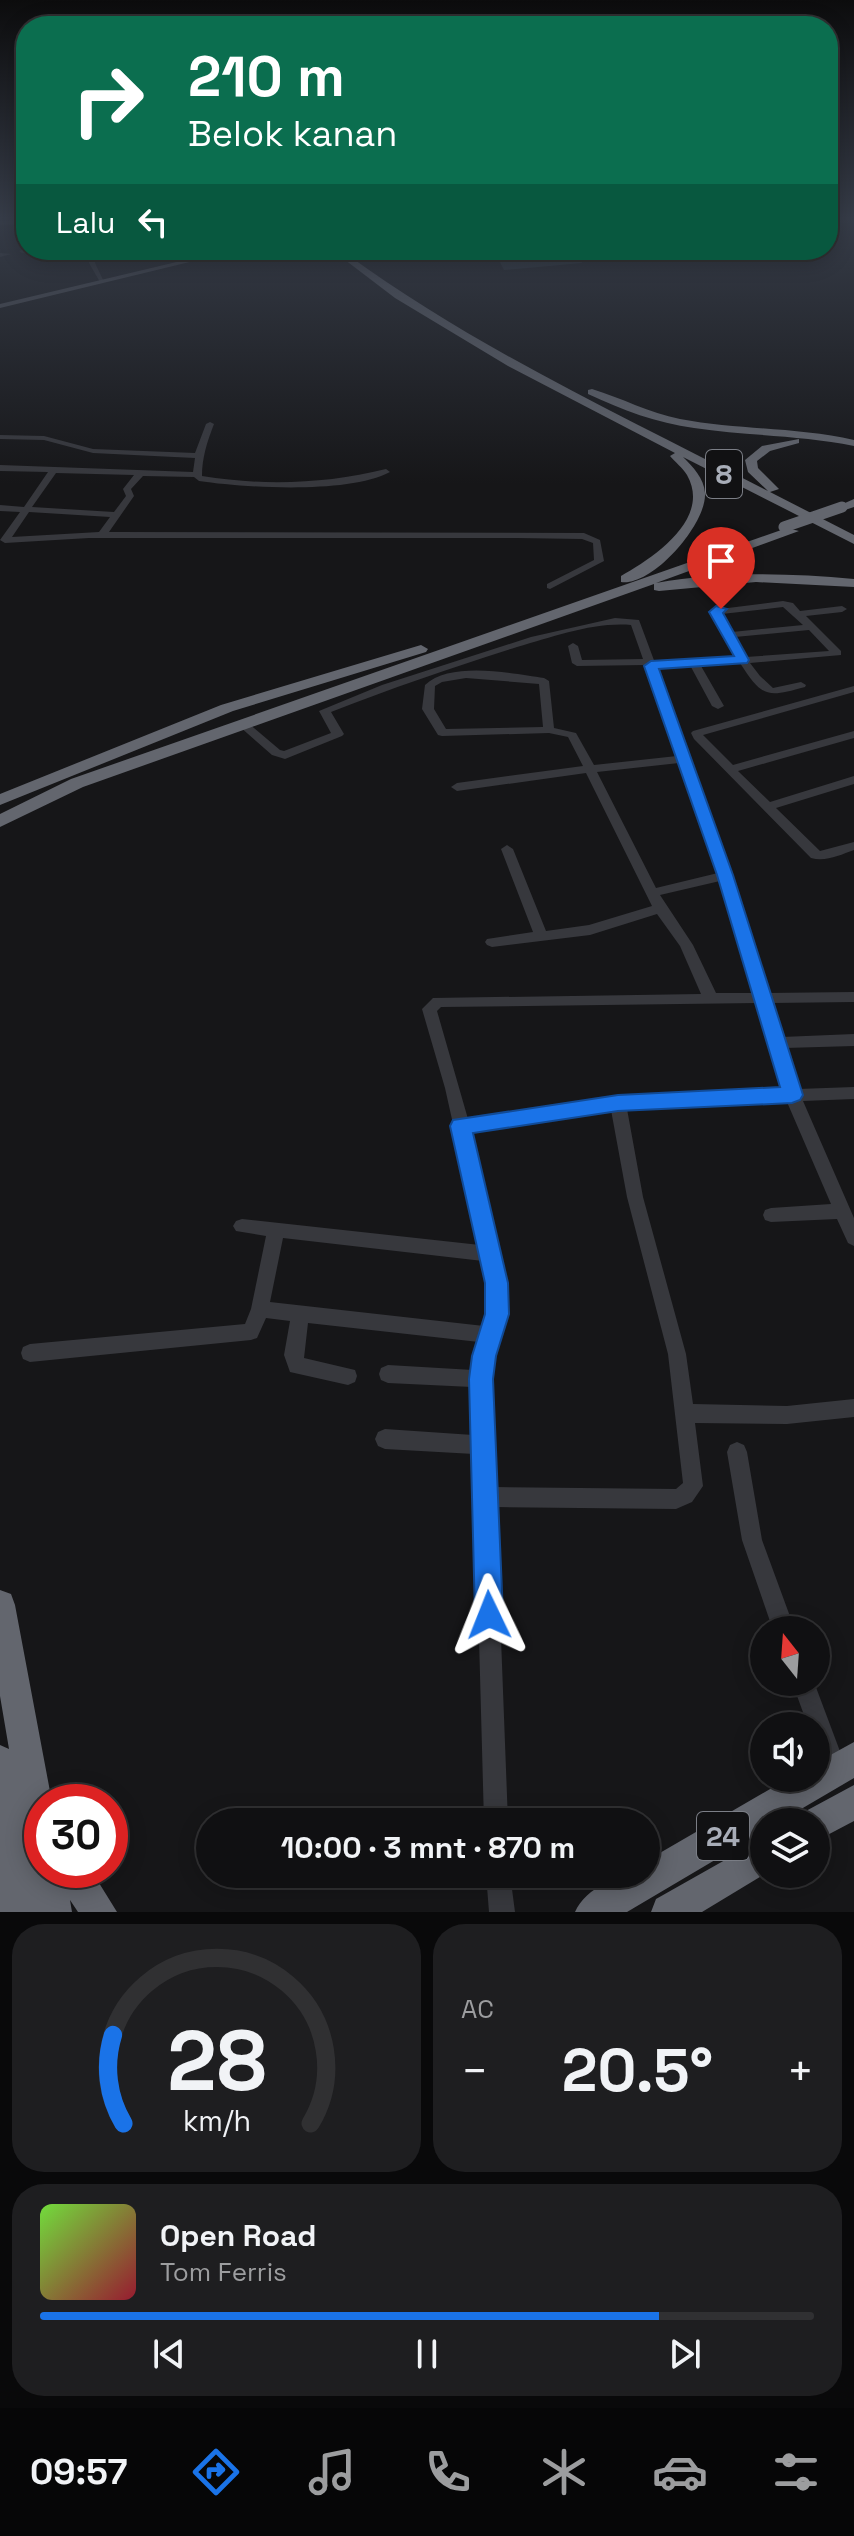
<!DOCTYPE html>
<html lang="id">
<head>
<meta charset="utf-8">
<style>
	body { margin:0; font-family:"Space Grotesk",sans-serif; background:#1e1e20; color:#f1f3f6; height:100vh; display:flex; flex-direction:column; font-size:30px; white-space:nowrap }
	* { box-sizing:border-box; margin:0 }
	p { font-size:26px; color:#9c9d9f }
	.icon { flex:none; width:44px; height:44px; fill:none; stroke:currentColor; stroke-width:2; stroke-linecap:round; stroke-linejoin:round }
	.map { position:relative; height:1912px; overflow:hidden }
	.sheet { display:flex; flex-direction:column; gap:12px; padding:12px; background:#09090a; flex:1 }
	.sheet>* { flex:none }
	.banner { position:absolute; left:16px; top:16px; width:822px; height:244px; border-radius:32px; box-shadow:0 4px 20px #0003,0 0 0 2px #303032; background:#0b6e4f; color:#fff; overflow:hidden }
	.needle { width:52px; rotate:343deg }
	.buttons { position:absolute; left:750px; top:1616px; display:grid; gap:16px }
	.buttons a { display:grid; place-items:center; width:80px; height:80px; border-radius:50%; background:#101012; box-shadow:0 4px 20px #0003,0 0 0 2px #303032; font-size:40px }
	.speed { position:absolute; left:24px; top:1784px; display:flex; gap:16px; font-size:40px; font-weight:700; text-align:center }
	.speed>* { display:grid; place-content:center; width:104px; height:104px; border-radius:50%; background:#101012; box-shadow:0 4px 20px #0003,0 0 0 2px #303032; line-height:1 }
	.speed .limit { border:12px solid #d22; background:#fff; color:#111 }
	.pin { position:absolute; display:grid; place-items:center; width:68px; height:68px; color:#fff; margin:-82px -34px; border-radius:50% 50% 50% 0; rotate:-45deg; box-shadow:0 0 8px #0007 }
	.pin .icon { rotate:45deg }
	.me { position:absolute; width:88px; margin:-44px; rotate:358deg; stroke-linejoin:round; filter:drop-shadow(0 0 6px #0008) }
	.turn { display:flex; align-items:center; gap:28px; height:168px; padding:0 40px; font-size:36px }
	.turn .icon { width:104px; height:104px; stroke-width:2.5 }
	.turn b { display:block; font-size:56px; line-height:68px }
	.then { display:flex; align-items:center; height:76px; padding:0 40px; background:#0003; gap:16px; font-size:30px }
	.big { font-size:60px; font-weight:700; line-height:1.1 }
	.sheet .widget { flex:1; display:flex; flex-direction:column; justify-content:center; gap:12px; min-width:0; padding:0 28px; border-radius:32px; background:#1e1e20 }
	.sheet .dial { align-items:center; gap:0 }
	.dial svg { height:208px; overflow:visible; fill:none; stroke:#303032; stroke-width:7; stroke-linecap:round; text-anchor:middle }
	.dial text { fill:#f1f3f6; stroke:none }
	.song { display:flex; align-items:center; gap:24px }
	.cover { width:96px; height:96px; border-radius:12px; background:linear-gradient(135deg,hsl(100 70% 55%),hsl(350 70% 35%)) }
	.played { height:8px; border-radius:4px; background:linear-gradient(90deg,#1a73e8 80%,#303032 80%) }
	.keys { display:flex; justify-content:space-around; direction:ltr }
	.heat { display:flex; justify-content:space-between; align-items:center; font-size:44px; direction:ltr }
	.sheet .tiles { flex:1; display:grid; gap:12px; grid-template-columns:1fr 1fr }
	.widget:last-child { grid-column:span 2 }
	.trip { position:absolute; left:196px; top:1808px; width:464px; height:80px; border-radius:40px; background:#101012; box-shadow:0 4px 20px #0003,0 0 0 2px #303032; font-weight:700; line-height:80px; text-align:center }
	.tabs { display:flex; height:128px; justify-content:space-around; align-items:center; background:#060607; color:#9c9d9f }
	.tabs .icon { width:56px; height:56px }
	.tabs .on { color:#1a73e8 }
	.tabs b { font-size:36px; color:#f1f3f6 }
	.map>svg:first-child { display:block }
</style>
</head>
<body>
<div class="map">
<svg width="854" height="1912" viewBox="0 0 854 1912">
	<rect width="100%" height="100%" fill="#161618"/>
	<!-- water -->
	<path fill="#2c353c" d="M494 250H576L582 263 504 270Z"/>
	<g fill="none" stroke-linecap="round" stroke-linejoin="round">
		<!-- minor -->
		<path fill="#37383d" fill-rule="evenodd" d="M26 220V224L0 225V221Z
			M26 249V250H47L22 253 19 251Z
			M89 250H95V263L104 282H100L89 263Z
			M191 250H197L202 260H198Z
			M0 253 11 254 0 257Z
			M210 422 214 424C207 442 202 458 202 476 263 486 326 484 386 469L390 472C349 494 246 488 199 481L194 477 143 476 131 489 134 496 109 532 584 533 600 540 604 561 550 589 547 588V584L594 560 593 543 582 539 517 538H89L5 543 0 540 20 512 0 511V505L24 507 48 472 0 471V465L193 472 195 458 93 453 44 440 0 439V435L44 436 93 449 195 453 206 424ZM56 473 134 475 123 489 126 496 114 512 32 507ZM29 512 110 517 99 532 12 537Z
			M783 601 793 603 800 611 842 606 847 609 842 612 806 616 841 651V655L750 663 760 676 773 688 801 682 806 685 805 687C766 698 762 697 740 663L701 666 724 706 718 709 712 706 691 667 657 669 732 875 768 993 854 992V1002L771 1003 782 1037 854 1034V1046L785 1048 798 1089 854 1087V1099L803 1101 854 1218V1246L848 1243 837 1219 771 1222 765 1220 763 1215 765 1210 771 1208 831 1204 787 1102 627 1109 643 1197 686 1354 693 1404 787 1406 854 1399V1417L787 1424 695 1423 703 1486 692 1502 676 1509 496 1507 508 1822H484L474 1454 385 1449 378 1446 375 1439 378 1432 385 1429 473 1435 472 1387 388 1383 381 1380 379 1374 381 1368 388 1365 473 1370 479 1342 308 1323 304 1358 355 1370 357 1376 355 1382 348 1385 290 1372 284 1355 290 1321 266 1318 257 1338 251 1340 30 1362 23 1359 21 1353 23 1347 30 1344 245 1324 251 1309 266 1236 236 1231 233 1226 236 1221 242 1219 480 1245 445 1088 422 1009 433 998 701 994 680 946 657 914 590 935 492 947 487 945 485 942 487 939 533 932 501 849 507 845 513 849 546 931 589 925 652 906 586 773 457 791 451 787 457 783 583 766 568 737 549 733 442 736 438 735 422 709 425 685C450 661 512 673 544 678L549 681 554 728 576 733 594 765 677 756 645 665 577 666 572 663 568 646 573 643 578 646 582 660 643 659 631 625C593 622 553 637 517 647 454 667 392 688 331 712L344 734 342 736 285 759 272 755 239 726V722H247L280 750 284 751 331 733 319 711 382 685 531 637 615 618 639 620 655 663 736 657 711 612 712 610ZM783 607 803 625 732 632 722 614ZM809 630 829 651 746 657 735 637ZM466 678 539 684 543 727 446 729 434 709 435 686 442 682ZM679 763 718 873 656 888 597 772ZM720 881 754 993H716L693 945 660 895ZM757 1003 783 1090 618 1097 468 1119 437 1011 441 1007ZM611 1110 627 1197 668 1354 683 1483 676 1489 495 1487 490 1379 493 1356 506 1314V1283L471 1131ZM283 1238 483 1261C488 1283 491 1304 484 1326L270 1302Z
			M854 686V692L703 735 733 765 854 731V738L738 771 770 802 854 776V784L776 808 820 851 854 842V850C840 855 826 862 811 858L694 739 691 733 693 731Z
			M737 1442 744 1445 747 1452 762 1540 795 1630H773L742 1540 727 1452 730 1445Z
			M792 1682H814L847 1770 843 1778 835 1782 827 1778 816 1750V1726H808Z
			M486 1874H510L515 1912H489Z"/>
		<!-- major -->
		<path fill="#53555c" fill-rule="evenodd" d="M227 250H239L0 308V304Z"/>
		<!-- highway -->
		<path fill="#63666e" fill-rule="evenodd" d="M332 250H341C473 347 622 416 768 491L748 472 745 460 762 446 799 439V443L770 451 757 461 758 468 779 489 770 492 854 535V544L683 457C693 467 704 478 705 493 707 524 652 587 621 582V576C653 558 712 519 687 475 683 468 675 462 670 456L675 453 508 366 395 298Z
			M592 389C622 398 649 413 680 419 738 430 797 427 854 440V446C801 435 747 436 694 428 657 423 622 410 588 394V390Z
			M854 499V507L842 511 836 507Z
			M787 528 799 531 656 583C721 571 788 573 854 579V587L756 582 659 591 654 590V584L83 787 0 827V814L71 779Z
			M421 645 428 649 426 652 233 711 0 805V794L221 705Z
			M0 1590 11 1594 15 1605 52 1802H42V1870H91L117 1912H78L70 1900 72 1912H0V1745L9 1749 0 1696Z
			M854 1742V1778L779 1822H764V1831L627 1912H575C586 1887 620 1874 646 1874V1861L789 1778H816V1763Z
			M854 1785V1821L816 1841V1822H800L804 1812Z
			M764 1838 765 1874 702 1912H651L656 1899Z"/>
		<!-- highway-bridge -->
		<path stroke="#63666e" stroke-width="11" d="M784 527 842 507"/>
	</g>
	<!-- sky -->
	<linearGradient id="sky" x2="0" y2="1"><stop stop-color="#0c0c0d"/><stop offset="0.45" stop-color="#363c48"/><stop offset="1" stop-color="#363c48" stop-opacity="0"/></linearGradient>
	<rect width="854" height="484" fill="url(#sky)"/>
	<!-- route -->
	<path fill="#1a73e8" stroke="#114b97" stroke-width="2" d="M716 606 727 609 723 613 749 660 747 663 659 669 733 875 803 1095 800 1100 792 1103 618 1111 473 1133 508 1283 509 1314 496 1356 493 1379 503 1615 499 1625 489 1629 479 1625 475 1615 469 1379 472 1356 485 1314V1283L450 1126 453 1120 618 1095 780 1087 717 875 644 666 651 661 734 656 709 612Z"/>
	<g text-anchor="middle" stroke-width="8" stroke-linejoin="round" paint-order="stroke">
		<!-- shield labels -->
		<g fill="#111113" stroke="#7b7e86" stroke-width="2">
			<rect x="706" y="450" width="36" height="48" rx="6"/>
			<rect x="697" y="1812" width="52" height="48" rx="6"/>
		</g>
		<g font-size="28" font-weight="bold" fill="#a8adb8">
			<text x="724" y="484">8</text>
			<text x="723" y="1846">24</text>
		</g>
	</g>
</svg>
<div class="buttons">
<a><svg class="needle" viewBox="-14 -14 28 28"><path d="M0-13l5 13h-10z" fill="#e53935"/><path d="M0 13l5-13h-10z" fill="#9c9d9f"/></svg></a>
<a><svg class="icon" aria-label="sound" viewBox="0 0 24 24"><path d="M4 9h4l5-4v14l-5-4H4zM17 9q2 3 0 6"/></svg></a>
<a><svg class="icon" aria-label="layers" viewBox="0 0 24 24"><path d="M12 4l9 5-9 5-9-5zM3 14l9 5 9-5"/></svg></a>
</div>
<div class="speed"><div class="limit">30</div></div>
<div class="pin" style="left:721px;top:609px;background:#d93025"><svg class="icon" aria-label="arrive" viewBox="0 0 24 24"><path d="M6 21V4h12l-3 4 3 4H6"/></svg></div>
<svg class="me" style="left:489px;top:1615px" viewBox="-20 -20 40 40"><path d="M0-17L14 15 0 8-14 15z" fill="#1a73e8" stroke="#fff" stroke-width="4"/></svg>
<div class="trip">10:00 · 3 mnt · 870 m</div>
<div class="banner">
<div class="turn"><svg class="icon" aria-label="right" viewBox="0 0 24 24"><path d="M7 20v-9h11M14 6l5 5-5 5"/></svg><div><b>210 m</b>Belok kanan</div></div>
<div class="then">Lalu<svg class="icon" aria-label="left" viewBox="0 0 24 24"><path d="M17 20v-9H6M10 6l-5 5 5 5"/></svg></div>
</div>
</div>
<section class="sheet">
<div class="tiles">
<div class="widget dial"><svg viewBox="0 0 100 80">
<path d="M14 69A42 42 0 1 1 86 69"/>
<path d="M14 69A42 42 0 0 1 10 35" stroke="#1a73e8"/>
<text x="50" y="56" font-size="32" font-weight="700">28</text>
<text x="50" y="72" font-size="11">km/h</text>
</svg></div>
<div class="widget"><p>AC</p>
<div class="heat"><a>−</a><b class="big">20.5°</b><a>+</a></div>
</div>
<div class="widget">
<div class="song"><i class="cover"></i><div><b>Open Road</b><p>Tom Ferris</p></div></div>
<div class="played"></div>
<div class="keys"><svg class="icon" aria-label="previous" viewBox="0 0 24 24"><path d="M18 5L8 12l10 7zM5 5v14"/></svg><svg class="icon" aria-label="pause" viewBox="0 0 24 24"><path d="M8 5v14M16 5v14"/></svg><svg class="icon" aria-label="next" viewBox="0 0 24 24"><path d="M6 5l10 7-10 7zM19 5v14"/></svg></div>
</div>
</div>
</section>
<nav class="tabs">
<b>09:57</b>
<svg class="icon on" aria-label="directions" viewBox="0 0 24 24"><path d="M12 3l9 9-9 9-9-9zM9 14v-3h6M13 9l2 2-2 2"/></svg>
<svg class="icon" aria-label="music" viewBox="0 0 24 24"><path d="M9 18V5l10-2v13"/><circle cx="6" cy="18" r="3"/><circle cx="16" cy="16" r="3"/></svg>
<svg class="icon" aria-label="phone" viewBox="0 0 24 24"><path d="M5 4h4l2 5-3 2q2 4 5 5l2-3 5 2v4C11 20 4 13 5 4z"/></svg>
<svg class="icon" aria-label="climate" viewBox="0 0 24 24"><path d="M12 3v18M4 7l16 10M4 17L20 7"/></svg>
<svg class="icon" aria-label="car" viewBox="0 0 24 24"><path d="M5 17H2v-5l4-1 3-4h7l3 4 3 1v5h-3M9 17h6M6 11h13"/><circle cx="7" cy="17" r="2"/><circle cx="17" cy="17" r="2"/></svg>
<svg class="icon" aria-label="filters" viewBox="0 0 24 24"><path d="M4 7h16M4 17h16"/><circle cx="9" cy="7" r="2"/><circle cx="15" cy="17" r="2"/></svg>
</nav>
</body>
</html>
